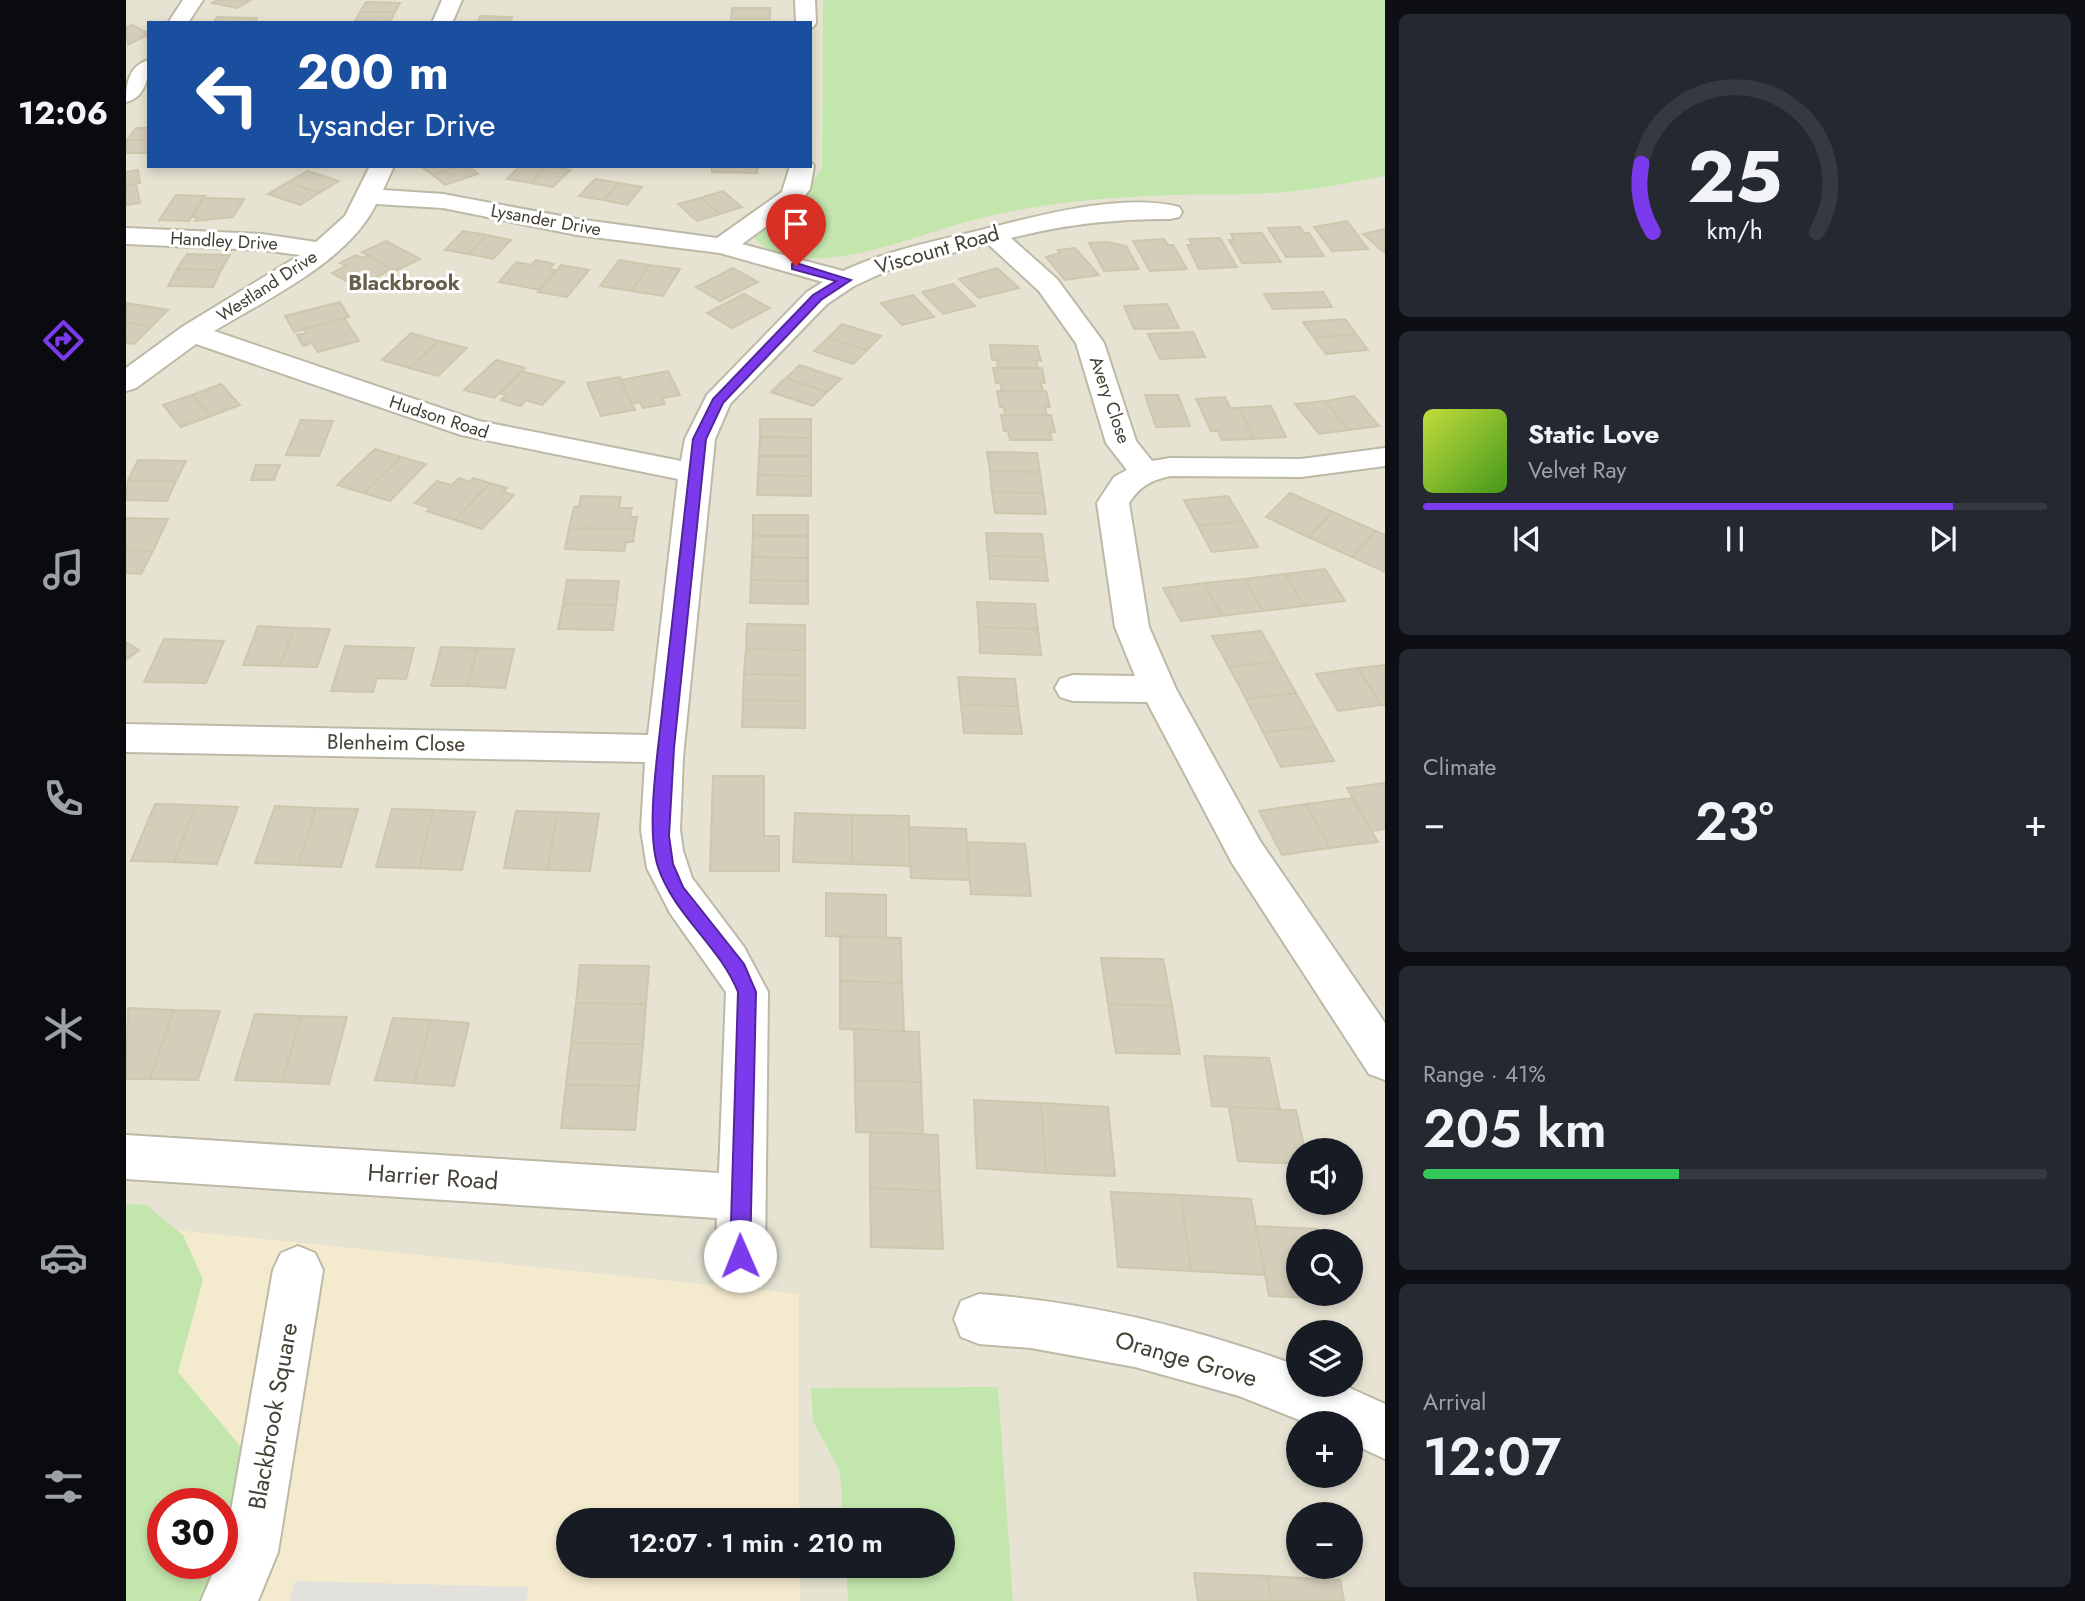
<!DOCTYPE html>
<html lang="en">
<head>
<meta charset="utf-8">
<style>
	body { margin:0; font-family:Jost,sans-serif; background:#242831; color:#f1f3f6; height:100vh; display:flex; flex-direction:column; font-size:26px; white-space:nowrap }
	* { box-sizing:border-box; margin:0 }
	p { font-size:23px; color:#9ea1a6 }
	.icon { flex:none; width:38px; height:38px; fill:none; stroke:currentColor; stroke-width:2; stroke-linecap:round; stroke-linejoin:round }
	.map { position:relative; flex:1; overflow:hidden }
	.panel { display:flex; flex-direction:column; gap:14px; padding:14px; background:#0d0f14; width:700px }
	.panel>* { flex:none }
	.hud { position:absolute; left:21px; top:21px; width:665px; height:147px; border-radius:0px; box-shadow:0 4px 10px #0003; background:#1a4fa0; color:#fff; overflow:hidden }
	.tools { position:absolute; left:1160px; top:1138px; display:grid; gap:14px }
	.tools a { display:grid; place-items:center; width:77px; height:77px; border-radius:50%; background:#171b24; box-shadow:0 4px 10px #0003; font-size:35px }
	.speed { position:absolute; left:21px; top:1488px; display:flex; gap:14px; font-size:35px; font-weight:700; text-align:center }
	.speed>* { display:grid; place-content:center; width:91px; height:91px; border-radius:50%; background:#171b24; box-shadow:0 4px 10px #0003; line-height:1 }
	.speed .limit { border:10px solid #d22; background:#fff; color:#111 }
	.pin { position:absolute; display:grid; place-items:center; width:60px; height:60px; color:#fff; margin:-72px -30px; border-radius:50% 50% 50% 0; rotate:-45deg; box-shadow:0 0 7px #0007 }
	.pin .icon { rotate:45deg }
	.me { position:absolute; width:77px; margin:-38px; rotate:359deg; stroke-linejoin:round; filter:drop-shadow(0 0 5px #0008) }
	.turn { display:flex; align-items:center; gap:24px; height:147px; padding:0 35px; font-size:32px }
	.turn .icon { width:91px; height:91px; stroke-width:2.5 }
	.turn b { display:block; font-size:49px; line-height:60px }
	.big { font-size:52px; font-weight:600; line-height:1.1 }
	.panel .card { flex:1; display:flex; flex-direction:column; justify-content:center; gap:10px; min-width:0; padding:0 24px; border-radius:10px; background:#242831 }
	.panel .dial { align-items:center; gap:0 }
	.dial svg { height:182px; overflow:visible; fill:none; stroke:#363941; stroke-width:7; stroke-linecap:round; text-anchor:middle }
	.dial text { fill:#f1f3f6; stroke:none }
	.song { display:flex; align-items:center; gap:21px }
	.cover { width:84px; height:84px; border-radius:10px; background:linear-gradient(135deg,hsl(70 70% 55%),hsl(100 70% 35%)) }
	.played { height:7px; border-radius:4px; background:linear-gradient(90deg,#7c3aed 85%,#363941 85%) }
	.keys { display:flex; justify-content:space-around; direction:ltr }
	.heat { display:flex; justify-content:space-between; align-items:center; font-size:38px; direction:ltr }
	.charge { height:10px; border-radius:5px; background:linear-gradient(90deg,#34c759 41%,#363941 0) }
	.trip { position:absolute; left:430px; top:1508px; width:399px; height:70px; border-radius:35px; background:#171b24; box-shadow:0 4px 10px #0003; font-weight:600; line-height:70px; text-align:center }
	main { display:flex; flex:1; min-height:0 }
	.menu { display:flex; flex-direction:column; width:126px; justify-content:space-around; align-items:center; background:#090b0e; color:#9ea1a6 }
	.menu .icon { width:49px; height:49px }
	.menu .current { color:#7c3aed }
	.menu b { font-size:32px; color:#f1f3f6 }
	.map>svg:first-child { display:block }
</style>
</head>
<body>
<main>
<nav class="menu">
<b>12:06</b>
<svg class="icon current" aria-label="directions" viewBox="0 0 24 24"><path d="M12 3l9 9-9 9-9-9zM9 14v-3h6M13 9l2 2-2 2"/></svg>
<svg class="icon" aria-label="music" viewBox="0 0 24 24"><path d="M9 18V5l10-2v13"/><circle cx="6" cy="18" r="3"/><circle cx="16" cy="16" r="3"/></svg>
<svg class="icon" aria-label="phone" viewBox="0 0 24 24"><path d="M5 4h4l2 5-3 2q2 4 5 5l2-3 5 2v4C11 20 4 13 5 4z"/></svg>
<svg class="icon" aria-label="climate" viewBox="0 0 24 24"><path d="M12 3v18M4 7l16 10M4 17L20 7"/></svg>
<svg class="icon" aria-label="car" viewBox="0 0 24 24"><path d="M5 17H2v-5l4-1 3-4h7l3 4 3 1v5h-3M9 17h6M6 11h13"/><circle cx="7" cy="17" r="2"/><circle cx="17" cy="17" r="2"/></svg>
<svg class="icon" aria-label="filters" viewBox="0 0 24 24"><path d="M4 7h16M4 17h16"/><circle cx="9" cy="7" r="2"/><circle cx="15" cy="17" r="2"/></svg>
</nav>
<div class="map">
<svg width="1259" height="1601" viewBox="0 0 1259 1601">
	<rect width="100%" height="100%" fill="#f2f0e4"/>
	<!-- residential -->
	<path fill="#e6e3d2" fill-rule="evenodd" d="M0 0H1259V1601H0ZM23 23H684V166H23ZM1172 1150H1225V1202H1172ZM1172 1241H1225V1293H1172ZM1172 1332H1225V1384H1172ZM1172 1423H1225V1475H1172ZM37 1503H96V1563H37ZM1172 1514H1225V1566H1172ZM443 1521H817V1566H443Z"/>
	<!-- commercial -->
	<path fill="#f4ebcf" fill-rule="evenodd" d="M20 1227 673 1294V1521H443V1566H674V1601H0V1276ZM37 1503H96V1563H37Z"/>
	<!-- green -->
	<path fill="#c3e6ad" d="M697 0H1259V176C1226 182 1193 189 1160 192 1123 195 1085 194 1048 195 979 197 911 203 844 221 791 234 670 289 627 236L670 206 696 168Z
		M0 1204 20 1205 57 1235 77 1280 52 1372 115 1447 111 1512 96 1547V1503H37V1563H90L74 1601H0Z
		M872 1387 887 1601H722L720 1566H817V1521H717L714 1472 687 1421 685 1388Z"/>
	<!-- parking -->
	<path fill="#e2e1dc" d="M169 1581 403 1587 400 1601H164Z"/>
	<!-- building -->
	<path fill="#d3cdba" stroke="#cec7ad" stroke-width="2" d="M91 0H125L111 8 86 3Z
		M240 2 274 3 269 12H234Z
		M606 8H644V19H605Z
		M234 12H269L264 22 229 21Z
		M354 16 386 17 384 23H352Z
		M91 17 131 18 128 23H87Z
		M7 25 23 34 2 45 0 27Z
		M10 128H23V140H1Z
		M1 140H23V153H0Z
		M294 166H333L307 175Z
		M333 166H342L352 174 319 185 307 175Z
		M394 166H420L405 183 381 179Z
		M420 166H424L444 170 427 187 405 183Z
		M586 166H632L631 173 586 172Z
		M12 170 14 183 0 186V172Z
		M182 171 213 181 193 193 162 182Z
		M469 179 493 183 477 200 453 196Z
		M162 182 193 193 174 205 142 194Z
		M493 183 516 187 501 205 477 200Z
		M10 184 14 203 0 205V186Z
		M597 191 616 207 594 214 574 198Z
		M50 195 79 196 63 221 33 220Z
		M77 198 118 199 107 217 69 221 72 217 65 216Z
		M574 198 594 214 571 221 552 204Z
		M1221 221 1242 249 1206 251 1188 227Z
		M1174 227 1178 233H1183L1198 256 1160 257 1142 228Z
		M1259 229V253L1237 234Z
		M337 231 361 235 342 254 319 250Z
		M1136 233 1155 262 1116 263 1103 240H1108L1105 234Z
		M361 235 385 240 367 259 342 254Z
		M1094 238 1111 267 1073 269 1061 245H1066L1063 239Z
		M1038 239 1042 245H1047L1061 269 1024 271 1007 241Z
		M260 241 294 259 269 271 236 252Z
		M981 242 1000 246 1013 269 978 271 963 243Z
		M949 248 973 275 939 280 920 257 934 253 932 250Z
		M61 254 104 255 95 270 51 269Z
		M230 255 236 258 242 256 266 269 231 287 206 273 220 266 214 263Z
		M410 260 428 264 424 269 430 270 414 290 373 282 390 262 405 265Z
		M493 260 523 265 505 291 474 286Z
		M435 265 463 270 441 297 412 292Z
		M523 265 554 269 537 296 505 291Z
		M607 268 632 282 594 301 570 287Z
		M871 268 893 288 853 298 833 279Z
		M51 269 95 270 87 287 42 286Z
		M827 284 849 306 817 314 796 292Z
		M1197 292 1206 307 1147 309 1138 294Z
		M618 294 644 308 606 328 581 313Z
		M787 295 808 317 776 325 755 303Z
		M214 302 223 317 168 332 159 316Z
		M1 303 42 310 25 327 0 322Z
		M1041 304 1053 328 1008 329 998 306Z
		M218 318 233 341 192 352 186 343 177 346 171 335 181 333 178 329Z
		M1219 319 1230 334 1188 338 1177 322Z
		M0 322 25 327 8 344 0 343Z
		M716 324 755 336 741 350 702 338Z
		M1067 332 1079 357 1034 359 1022 334Z
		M285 333 313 341 283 368 256 360Z
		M1230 334 1242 350 1200 354 1188 338Z
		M702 338 741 350 727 364 688 351Z
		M313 341 341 348 312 376 283 368Z
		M864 345 911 346 915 361 910 360 912 368H872L871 360H866Z
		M370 360 399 368 368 398 338 390Z
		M674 365 715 379 701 392 660 378Z
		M867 368H916L919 383H915L917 391H876L874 383H870Z
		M396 371 438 382 416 405 400 400 394 406 375 400 380 395 374 393Z
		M542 371 554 395 536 398 539 404 517 408 514 402 506 404 495 380Z
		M494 377 509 410 475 416 461 383Z
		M660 378 701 392 687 406 645 392Z
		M95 384 114 405 85 416 66 395Z
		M871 391H920L924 407H919L921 415H879L878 407H874Z
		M66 395 85 416 55 427 37 405Z
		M1019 395H1052L1064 426 1030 427Z
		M1228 396 1253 426 1223 430 1199 401Z
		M1099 397 1104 408H1113L1128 439 1096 440 1092 431H1085L1070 399Z
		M1199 401 1223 430 1193 434 1169 404Z
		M1145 406 1160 437 1128 439 1113 408Z
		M875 415H925L929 432H924L926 440H884L882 431H878Z
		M634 419H685V438L634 437Z
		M175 420 207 421 193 456 160 455Z
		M634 437 685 438V456H633Z
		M249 449 275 457 238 493 211 485Z
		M861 452 911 453 914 472 864 471Z
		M633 456H685V476L632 475Z
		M275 457 300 464 264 501 238 493Z
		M12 460 60 461 50 481 2 480Z
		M130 465H154L148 480H125Z
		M864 471 914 472 917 493 866 492Z
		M632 475 685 476V496L631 495Z
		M333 478 344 482 347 478 364 483 329 520 301 511 304 508 289 503 311 481 326 485Z
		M2 480 50 481 41 501 0 500Z
		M364 483 381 488 377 492 388 495 356 529 329 520Z
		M866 492 917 493 920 514 869 513Z
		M1164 493 1207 512 1182 537 1140 517Z
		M455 496 495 497 493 508H506L504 517H511L509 529 443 528 448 507 453 506Z
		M1102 496 1117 521 1072 526 1058 500Z
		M1207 512 1250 531 1226 557 1182 537Z
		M627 515H682V536H627Z
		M0 518 42 519 27 551 0 550Z
		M1117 521 1132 547 1086 552 1072 526Z
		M443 528 509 529 507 542H500L498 551 439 549Z
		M1250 531 1259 535V572L1226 557Z
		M860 533 916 534 919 557 862 556Z
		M627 536H682V558L626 557Z
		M0 550 27 551 15 574 0 573Z
		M862 556 919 557 922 581 864 579Z
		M626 557 682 558V581L625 580Z
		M1199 569 1219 601 1178 606 1159 574Z
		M1159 574 1178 606 1137 611 1118 579Z
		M1118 579 1137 611 1096 616 1078 583Z
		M441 580 493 581 490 605 437 604Z
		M625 580 682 581V604L624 603Z
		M1078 583 1096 616 1055 621 1037 588Z
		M851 602 909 604 912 629 853 627Z
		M437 604 490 605 487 630 432 629Z
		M621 624 679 625V650L620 649Z
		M132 626 168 628 154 666 117 665Z
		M853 627 912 629 915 655 854 653Z
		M168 628 204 629 191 667 154 666Z
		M1135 631 1152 661 1103 667 1086 636Z
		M38 639 98 641 80 683 18 682Z
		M0 642 13 650 0 660Z
		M219 646 288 648 280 679 251 678 247 692 205 691Z
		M315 647 351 648 342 686H305Z
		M351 648 388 649 379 688 342 686Z
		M620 649 679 650V675L618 674Z
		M1152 661 1170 693 1120 699 1103 667Z
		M1259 665V705H1255L1232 668Z
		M1232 668 1255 705 1212 711 1190 674Z
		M618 674 679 675V701L617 700Z
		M832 677 889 679 892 706 835 705Z
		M1170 693 1189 727 1137 732 1120 699Z
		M617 700 679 701V728L616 727Z
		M835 705 892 706 896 734 838 733Z
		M1189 727 1208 761 1155 767 1137 732Z
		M587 776H638V836H653V871H584Z
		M1259 783V829L1245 831 1221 788Z
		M1226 798 1252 842 1204 848 1180 804Z
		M29 804 70 805 48 862 5 861Z
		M1180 804 1204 848 1156 855 1133 811Z
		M70 805 112 807 91 864 48 862Z
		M149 806 190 808 172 865 129 863Z
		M190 808 232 809 215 867 172 865Z
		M266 809 307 810 293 868 250 867Z
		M307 810 349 812 336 870 293 868Z
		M390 811 432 812 421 870 378 868Z
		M432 812 473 814 464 871 421 870Z
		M669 813 726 815V864L667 862Z
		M726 815 783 816 784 866 726 864Z
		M783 827 840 829 844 880 785 878Z
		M841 842 899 844 905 896 845 894Z
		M700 893 760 895V938L700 936Z
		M714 936 775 938 776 983 714 981Z
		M975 958 1037 959 1046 1006 982 1004Z
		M454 965 523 966 520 1004 450 1003Z
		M714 981 776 983 778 1031 714 1029Z
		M450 1003 520 1004 517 1044 445 1043Z
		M982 1004 1046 1006 1054 1054 990 1053Z
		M2 1008 48 1010 24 1079H0Z
		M48 1010 94 1011 72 1080 24 1079Z
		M129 1014 175 1016 156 1082 109 1080Z
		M175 1016 221 1017 203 1084 156 1082Z
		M267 1018 305 1020 288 1083 249 1080Z
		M305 1020 343 1023 328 1086 288 1083Z
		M728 1029 793 1032 795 1082 729 1080Z
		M445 1043 517 1044 513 1086 440 1085Z
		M1078 1056 1143 1058 1154 1109 1086 1106Z
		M729 1080 795 1082 797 1134 730 1132Z
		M440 1085 513 1086 509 1130 435 1128Z
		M848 1100 915 1103 920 1173 851 1168Z
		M915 1103 982 1107 989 1176 920 1173Z
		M1103 1107 1170 1110 1179 1150H1172V1164L1112 1161Z
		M744 1132 812 1135 814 1191 744 1188Z
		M744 1188 814 1191 817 1249 745 1247Z
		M985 1192 1055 1195 1065 1271 992 1267Z
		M1055 1195 1125 1199 1139 1275 1065 1271Z
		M1130 1226 1192 1229 1194 1241H1172V1293H1205L1207 1299 1143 1296Z
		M1068 1573 1141 1576 1145 1601H1072Z
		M1141 1576 1214 1580 1218 1601H1145Z"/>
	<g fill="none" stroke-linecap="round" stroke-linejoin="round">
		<!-- street casing -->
		<g stroke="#bdb9a7" stroke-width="4">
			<path id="street" d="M57 0H77L62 23H42Z
				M316 0H336L326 23H306Z
				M669 0H689L690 23 687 27 684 28V23H670Z
				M23 60C23 77 20 97 0 102 0 84 3 65 23 60Z
				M684 161 688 166 684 189 674 202 616 244 717 271C760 251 805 242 851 231 908 217 994 192 1053 207L1056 212 1053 217 1044 219C987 219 941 224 885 238L931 279 978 343 1010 441 1026 461 1044 458 1175 459 1259 448V466L1175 477 1044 476C1025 480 1013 487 1003 503L1023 627 1050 689 1134 841 1259 1023V1080L1243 1074 1106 863 1021 702 947 701 934 697 929 688 934 679 947 675 1009 676 989 627 971 503 988 477 1001 470 980 443 950 343 913 291 862 244 769 267 728 286 701 304 604 404 589 439 557 757 554 830 557 851 566 878 618 947 642 992 639 1257 631 1274 614 1281 597 1274 589 1257 591 1218 0 1179V1135L593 1173 600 992 544 913 521 868 515 830 519 762 0 752V724L522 735 552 479 335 435 70 344 10 388 0 391V368L56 327 174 255 136 250 0 244V228L136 234 190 242 219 216 244 166H268L257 190 317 194 451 219 591 238 656 192 664 166H684ZM250 204 317 208 451 235 594 253 697 282 681 292 581 395 559 439 555 461 353 421 88 331C141 299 223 261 250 204Z
				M172 1246 189 1253 197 1270 152 1552 132 1601H75L91 1563H96L147 1270 155 1253Z
				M853 1294C961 1302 1062 1326 1164 1363L1172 1367V1384H1215L1259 1404V1459L1225 1443V1423H1181L1113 1396 1009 1367 905 1348 853 1344 835 1337 828 1319 835 1301Z"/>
		</g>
		<!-- street -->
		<use href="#street" fill="#fff" fill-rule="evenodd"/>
	</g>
	<!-- route -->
	<path fill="#7c3aed" stroke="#51269a" stroke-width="2" d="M670 263 725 280 695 300 597 403 580 439 548 748 543 836 547 864 557 887 618 964 630 992 624 1256 621 1263 614 1266 607 1263 604 1256 612 992C593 945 548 915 532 867 519 828 533 746 537 703 547 615 557 527 567 439L587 399 687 295 710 281 666 269V264Z"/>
	<g text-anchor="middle" stroke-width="6" stroke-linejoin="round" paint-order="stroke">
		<!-- far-street labels -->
		<g font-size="18" fill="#444034" stroke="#fff">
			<text transform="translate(420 220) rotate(10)" y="6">Lysander Drive</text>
			<text transform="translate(98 241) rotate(3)" y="6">Handley Drive</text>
			<text transform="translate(141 286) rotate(-33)" y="6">Westland Drive</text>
			<text transform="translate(984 400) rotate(71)" y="6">Avery Close</text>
			<text transform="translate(313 417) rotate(18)" y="6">Hudson Road</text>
		</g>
		<!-- street labels -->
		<g font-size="21" fill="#444034" stroke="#fff">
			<text transform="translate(811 250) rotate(-16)" y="7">Viscount Road</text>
			<text transform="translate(270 743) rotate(1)" y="7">Blenheim Close</text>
		</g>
		<!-- far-quarter labels -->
		<g font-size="21" font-weight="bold" fill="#66604b" stroke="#fff">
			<text x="278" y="290">Blackbrook</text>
		</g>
		<!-- near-street labels -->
		<g font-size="24" fill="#444034" stroke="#fff">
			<text transform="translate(307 1177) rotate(4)" y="8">Harrier Road</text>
			<text transform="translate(1060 1359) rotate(16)" y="8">Orange Grove</text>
			<text transform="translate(147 1416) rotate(-80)" y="8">Blackbrook Square</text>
		</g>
	</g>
</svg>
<div class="tools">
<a><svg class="icon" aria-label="sound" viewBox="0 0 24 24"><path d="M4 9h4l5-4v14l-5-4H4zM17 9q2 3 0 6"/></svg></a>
<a><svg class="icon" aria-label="search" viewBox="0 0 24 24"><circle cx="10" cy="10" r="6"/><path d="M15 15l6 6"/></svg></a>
<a><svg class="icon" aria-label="layers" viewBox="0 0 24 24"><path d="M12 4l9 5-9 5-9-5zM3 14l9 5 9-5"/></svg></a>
<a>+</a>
<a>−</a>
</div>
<div class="speed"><div class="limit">30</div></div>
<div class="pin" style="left:670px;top:266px;background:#d93025"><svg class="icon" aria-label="arrive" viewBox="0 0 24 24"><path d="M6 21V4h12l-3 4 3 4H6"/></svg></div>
<svg class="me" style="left:614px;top:1256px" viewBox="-20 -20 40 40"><circle r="19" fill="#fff"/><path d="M0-13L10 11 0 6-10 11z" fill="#7c3aed"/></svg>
<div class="trip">12:07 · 1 min · 210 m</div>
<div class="hud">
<div class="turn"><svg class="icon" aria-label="left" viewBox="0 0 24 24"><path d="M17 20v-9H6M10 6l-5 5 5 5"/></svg><div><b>200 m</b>Lysander Drive</div></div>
</div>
</div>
<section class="panel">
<div class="card dial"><svg viewBox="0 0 100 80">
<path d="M14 69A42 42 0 1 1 86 69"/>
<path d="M14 69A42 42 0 0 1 9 39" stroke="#7c3aed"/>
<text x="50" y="56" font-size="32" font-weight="700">25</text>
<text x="50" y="72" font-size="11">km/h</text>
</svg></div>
<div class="card">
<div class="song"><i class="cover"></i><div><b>Static Love</b><p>Velvet Ray</p></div></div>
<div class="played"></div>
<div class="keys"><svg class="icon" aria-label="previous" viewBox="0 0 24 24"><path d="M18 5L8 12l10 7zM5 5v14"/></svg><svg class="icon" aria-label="pause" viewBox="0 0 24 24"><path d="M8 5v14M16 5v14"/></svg><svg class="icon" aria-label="next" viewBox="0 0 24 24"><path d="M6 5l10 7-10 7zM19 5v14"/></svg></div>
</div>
<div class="card"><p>Climate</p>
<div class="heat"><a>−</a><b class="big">23°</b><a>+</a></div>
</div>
<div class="card"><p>Range · 41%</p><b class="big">205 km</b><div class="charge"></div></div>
<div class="card"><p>Arrival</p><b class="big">12:07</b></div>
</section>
</main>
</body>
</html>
